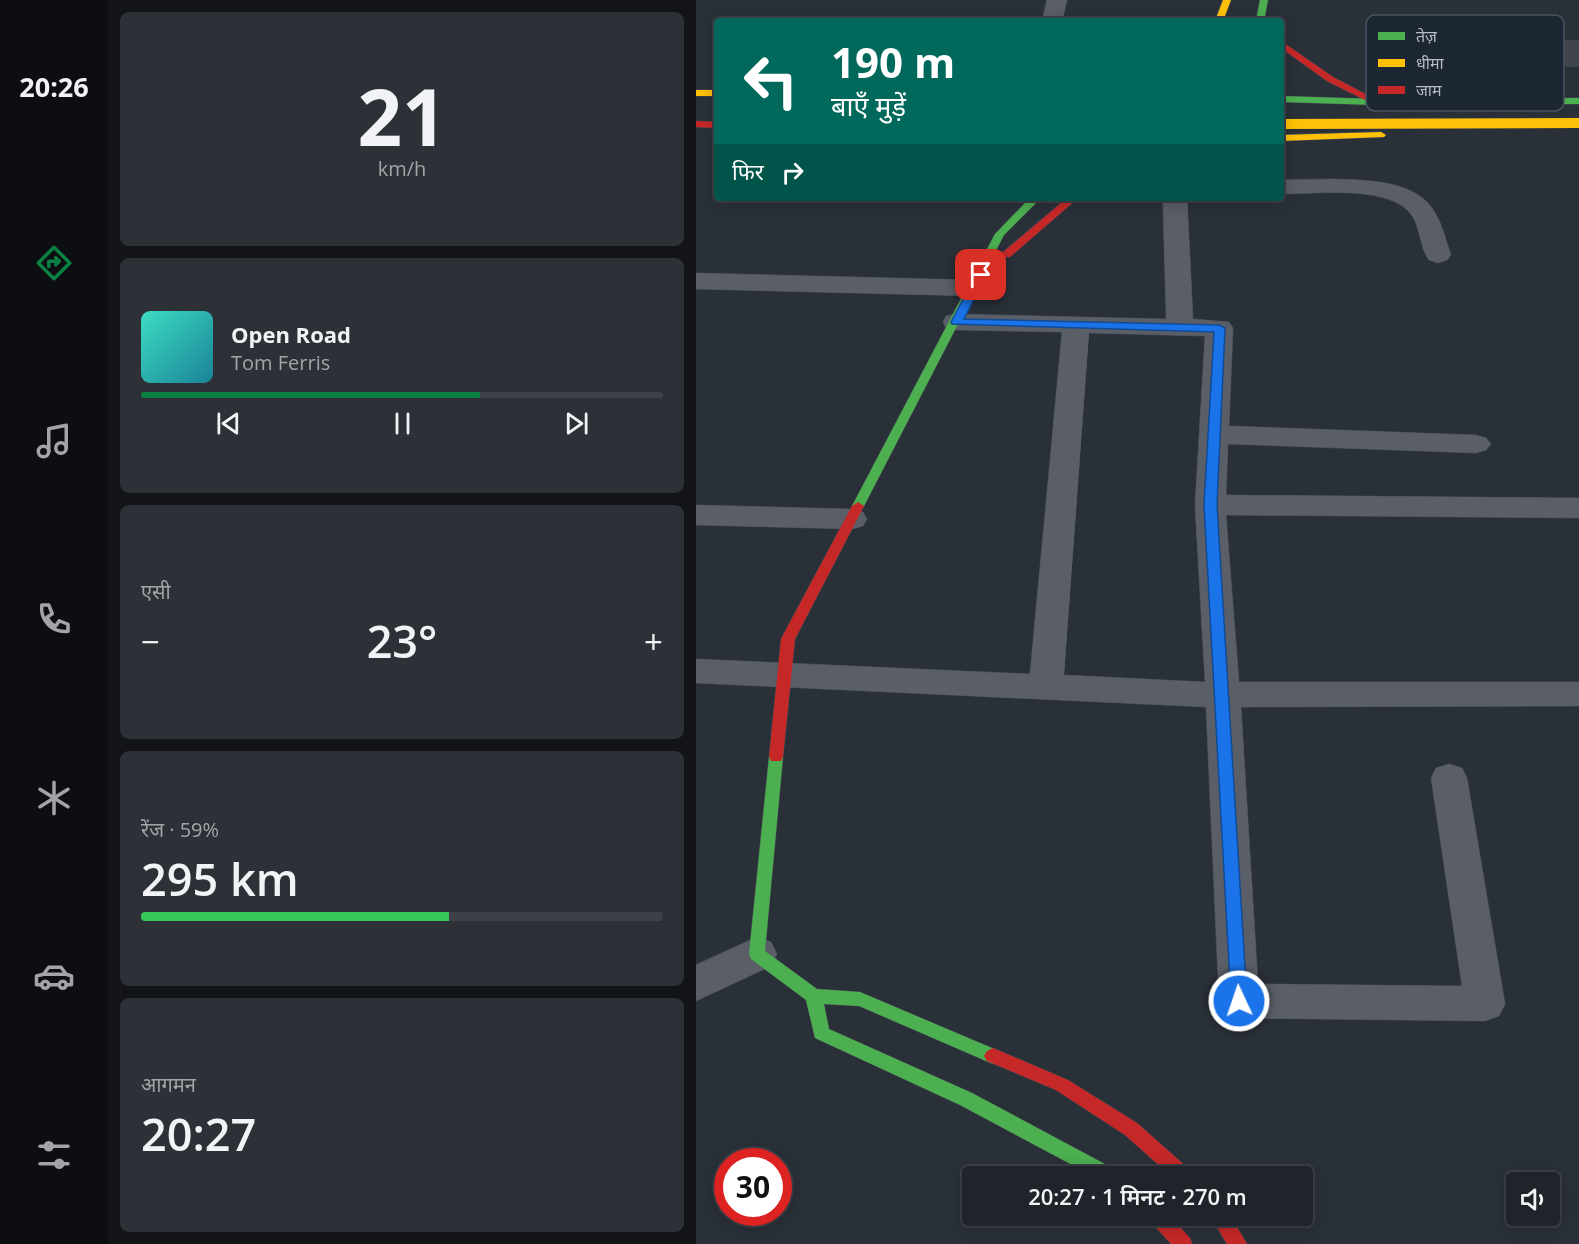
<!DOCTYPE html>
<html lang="hi">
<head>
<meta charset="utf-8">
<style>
	body { margin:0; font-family:"Open Sans","Noto Sans Devanagari",sans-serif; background:#2d3036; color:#f1f3f6; height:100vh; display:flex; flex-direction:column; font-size:22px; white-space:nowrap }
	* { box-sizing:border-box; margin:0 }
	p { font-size:20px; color:#a2a4a8 }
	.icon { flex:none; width:33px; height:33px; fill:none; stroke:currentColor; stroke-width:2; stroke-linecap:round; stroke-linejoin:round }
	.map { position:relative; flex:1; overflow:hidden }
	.side { display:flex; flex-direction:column; gap:12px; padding:12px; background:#121417; width:588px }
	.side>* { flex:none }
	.banner { position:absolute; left:18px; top:18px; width:570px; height:183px; border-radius:6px; box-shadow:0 3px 15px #0003,0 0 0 2px #3d4147; background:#00695c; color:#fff; overflow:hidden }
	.buttons { position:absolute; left:810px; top:1172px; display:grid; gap:12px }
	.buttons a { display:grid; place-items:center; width:54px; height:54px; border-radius:6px; background:#20242a; box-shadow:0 3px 15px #0003,0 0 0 2px #3d4147; font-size:30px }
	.speed { position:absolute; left:18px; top:1148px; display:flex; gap:12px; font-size:30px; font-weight:700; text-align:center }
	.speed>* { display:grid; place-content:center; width:78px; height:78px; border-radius:50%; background:#20242a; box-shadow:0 3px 15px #0003,0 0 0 2px #3d4147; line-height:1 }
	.speed .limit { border:9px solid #d22; background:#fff; color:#111 }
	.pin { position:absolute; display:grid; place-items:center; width:51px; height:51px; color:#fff; margin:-26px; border-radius:12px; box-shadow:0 3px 9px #0006 }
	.me { position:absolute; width:66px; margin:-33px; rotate:357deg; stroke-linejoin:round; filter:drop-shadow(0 0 4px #0008) }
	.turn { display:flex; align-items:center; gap:21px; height:126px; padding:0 18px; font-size:27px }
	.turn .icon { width:78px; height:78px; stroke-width:2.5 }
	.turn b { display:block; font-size:42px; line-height:51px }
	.then { display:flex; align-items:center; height:57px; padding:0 18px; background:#0003; gap:12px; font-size:22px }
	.big { font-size:45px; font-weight:600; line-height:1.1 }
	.side .widget { flex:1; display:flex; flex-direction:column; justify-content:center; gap:9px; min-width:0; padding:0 21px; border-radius:9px; background:#2d3036 }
	.side .dial { align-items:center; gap:0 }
	.dial b { font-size:78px; line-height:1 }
	.song { display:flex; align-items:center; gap:18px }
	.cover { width:72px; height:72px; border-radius:9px; background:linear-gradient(135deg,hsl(170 70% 55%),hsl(190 70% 35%)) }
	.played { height:6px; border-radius:3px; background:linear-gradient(90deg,#0b8043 65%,#3d4147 65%) }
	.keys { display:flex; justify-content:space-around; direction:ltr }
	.heat { display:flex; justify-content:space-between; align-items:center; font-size:33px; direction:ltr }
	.charge { height:9px; border-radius:4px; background:linear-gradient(90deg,#34c759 59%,#3d4147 0) }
	.trip { position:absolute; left:266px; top:1166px; width:351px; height:60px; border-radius:6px; background:#20242a; box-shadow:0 3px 15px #0003,0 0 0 2px #3d4147; font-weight:600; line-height:60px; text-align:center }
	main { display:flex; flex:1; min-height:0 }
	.tabs { display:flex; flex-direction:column; width:108px; justify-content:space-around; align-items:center; background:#0d0e11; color:#a2a4a8 }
	.tabs .icon { width:42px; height:42px }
	.tabs .active { color:#0b8043 }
	.tabs b { font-size:27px; color:#f1f3f6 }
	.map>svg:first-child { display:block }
</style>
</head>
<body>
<main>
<nav class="tabs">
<b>20:26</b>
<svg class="icon active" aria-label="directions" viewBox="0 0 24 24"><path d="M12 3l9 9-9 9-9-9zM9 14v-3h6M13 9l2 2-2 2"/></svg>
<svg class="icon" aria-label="music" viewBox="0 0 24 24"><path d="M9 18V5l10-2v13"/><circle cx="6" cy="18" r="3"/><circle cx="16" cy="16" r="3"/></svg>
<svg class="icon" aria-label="phone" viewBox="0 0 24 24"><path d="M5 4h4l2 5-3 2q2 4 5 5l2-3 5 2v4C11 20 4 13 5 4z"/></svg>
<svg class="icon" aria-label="climate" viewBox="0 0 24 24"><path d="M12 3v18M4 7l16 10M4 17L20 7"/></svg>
<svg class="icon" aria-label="car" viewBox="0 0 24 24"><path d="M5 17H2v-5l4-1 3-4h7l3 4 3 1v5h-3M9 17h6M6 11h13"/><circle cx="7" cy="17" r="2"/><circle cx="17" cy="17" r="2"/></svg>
<svg class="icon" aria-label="filters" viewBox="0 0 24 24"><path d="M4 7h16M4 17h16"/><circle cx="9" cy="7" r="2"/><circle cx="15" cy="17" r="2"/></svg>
</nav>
<section class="side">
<div class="widget dial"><b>21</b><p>km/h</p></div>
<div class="widget">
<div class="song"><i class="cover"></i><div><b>Open Road</b><p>Tom Ferris</p></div></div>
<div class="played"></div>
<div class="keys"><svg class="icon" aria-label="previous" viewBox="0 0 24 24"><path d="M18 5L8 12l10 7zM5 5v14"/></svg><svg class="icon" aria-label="pause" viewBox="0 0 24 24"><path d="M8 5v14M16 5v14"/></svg><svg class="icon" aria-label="next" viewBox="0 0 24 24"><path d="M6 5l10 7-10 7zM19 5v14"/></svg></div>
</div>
<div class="widget"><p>एसी</p>
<div class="heat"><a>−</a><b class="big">23°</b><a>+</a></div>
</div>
<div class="widget"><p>रेंज · 59%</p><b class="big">295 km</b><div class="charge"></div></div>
<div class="widget"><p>आगमन</p><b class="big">20:27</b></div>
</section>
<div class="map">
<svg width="883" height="1244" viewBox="0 0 883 1244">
	<rect width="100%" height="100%" fill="#2a3038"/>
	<!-- building -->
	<path fill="#3f444c" d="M843 15 859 40H883V67H870L860 54 695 59 686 38 737 37 730 19Z"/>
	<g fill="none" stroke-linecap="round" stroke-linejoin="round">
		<!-- street casing -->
		<g stroke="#484c55" stroke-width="1">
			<path id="street" d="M351 0H371L366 21H346Z
				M638 179C668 180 710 180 732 203 745 217 749 238 755 255L751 260 742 263 733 260C723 247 725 226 714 213 691 185 619 194 585 194V180Z
				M467 198H491L497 319 533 322 537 328 533 426 780 435 790 438 795 444 790 450 780 453 532 444 530 495 883 498V518L530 515 543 682H883V706L545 707 562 984 766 986 735 778 740 768 753 764 766 768 771 778 809 1004 803 1016 789 1021 543 1018 529 1013 523 1001 510 707 0 683V659L334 674 366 332 260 330 250 328 247 322 250 316 260 314 470 319ZM393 333 509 336 499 505 509 682 368 675Z
				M0 273 278 280 287 282 291 288 287 294 278 296 0 289Z
				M0 505 156 509 167 512 171 519 167 526 156 529 0 525Z
				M61 937 75 942 81 954 75 966 0 1001V965Z"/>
		</g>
		<!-- fast casing -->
		<g stroke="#484c55" stroke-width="1">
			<path id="fast" d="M564 0H572L568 21H560Z
				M585 96 680 99 883 98V104L680 105 585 102Z
				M334 198H345L308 235 168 506 162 510 158 509 156 506 299 234Z
				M80 752 85 753 87 757 69 951 121 989 164 992 303 1051 306 1056 303 1061 297 1064 163 1006 128 1004 133 1029 276 1093 420 1170 423 1176H397L264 1105 119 1038 110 1000 55 959 53 954 73 757 75 753Z"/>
		</g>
		<!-- slow casing -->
		<g stroke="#484c55" stroke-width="1">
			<path id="slow" d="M527 0H535L527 21H519Z
				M0 90H21V96H0Z
				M685 132 690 135 688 137 585 141V135Z"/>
		</g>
		<!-- jam casing -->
		<g stroke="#484c55" stroke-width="1">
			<path id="jam" d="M585 41 637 77 677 98 669 100 631 81 585 48Z
				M0 121 21 122V128L0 127Z
				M371 198H382L314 257H306V253Z
				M162 502 168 506 99 639 87 757 85 761H75L73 757 85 639 156 506Z
				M297 1048 372 1080 441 1123 494 1170 497 1176H475L429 1135 360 1090 291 1061 288 1056 291 1051Z
				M452 1215H473L494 1238 496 1244H475L454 1221Z
				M514 1215H534L551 1244H531Z"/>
		</g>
		<!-- street -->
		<use href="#street" fill="#5a5e66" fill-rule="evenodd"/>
		<!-- fast -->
		<use href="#fast" fill="#4caf50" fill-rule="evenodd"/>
		<!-- slow -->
		<use href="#slow" fill="#ffc107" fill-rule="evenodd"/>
		<!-- jam -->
		<use href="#jam" fill="#c62828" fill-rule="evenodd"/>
		<!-- slow-bridge casing -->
		<g stroke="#484c55" stroke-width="10" stroke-linecap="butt">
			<path id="slow-bridge" d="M585 124 883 123"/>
		</g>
		<!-- slow-bridge -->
		<use href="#slow-bridge" stroke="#ffc107" stroke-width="10"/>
	</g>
	<!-- route -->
	<path fill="#1a73e8" stroke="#114b97" stroke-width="1.5" d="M285 272 290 275 268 319 523 325 529 328 521 505 551 1001 549 1006 543 1009 537 1006 535 1001 508 505 518 332 256 324 255 322 280 275Z"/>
	<!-- legend -->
	<rect x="670" y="15" width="198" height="96" rx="9" fill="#1d2633" stroke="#4a5360" stroke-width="1.5"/>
	<rect x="682" y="32" width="27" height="8" fill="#4caf50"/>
	<rect x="682" y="59" width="27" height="8" fill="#ffc107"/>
	<rect x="682" y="86" width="27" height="8" fill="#c62828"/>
	<g font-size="16" fill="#b4bcc9">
		<text x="720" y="42">तेज़</text>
		<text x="720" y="69">धीमा</text>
		<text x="720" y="96">जाम</text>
	</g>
</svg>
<div class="buttons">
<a><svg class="icon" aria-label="sound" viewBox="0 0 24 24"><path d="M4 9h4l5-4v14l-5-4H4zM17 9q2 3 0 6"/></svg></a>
</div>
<div class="speed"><div class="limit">30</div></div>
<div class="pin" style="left:285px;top:275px;background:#d93025"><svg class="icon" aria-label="arrive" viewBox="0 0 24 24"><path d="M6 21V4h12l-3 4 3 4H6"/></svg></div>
<svg class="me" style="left:543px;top:1001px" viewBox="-20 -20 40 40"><circle r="17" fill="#1a73e8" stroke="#fff" stroke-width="3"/><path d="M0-11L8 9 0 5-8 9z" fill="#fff"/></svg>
<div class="trip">20:27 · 1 मिनट · 270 m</div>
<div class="banner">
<div class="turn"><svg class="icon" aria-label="left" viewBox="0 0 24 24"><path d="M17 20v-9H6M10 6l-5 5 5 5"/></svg><div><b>190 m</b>बाएँ मुड़ें</div></div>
<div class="then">फिर<svg class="icon" aria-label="right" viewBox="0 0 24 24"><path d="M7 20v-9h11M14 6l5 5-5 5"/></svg></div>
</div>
</div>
</main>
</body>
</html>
